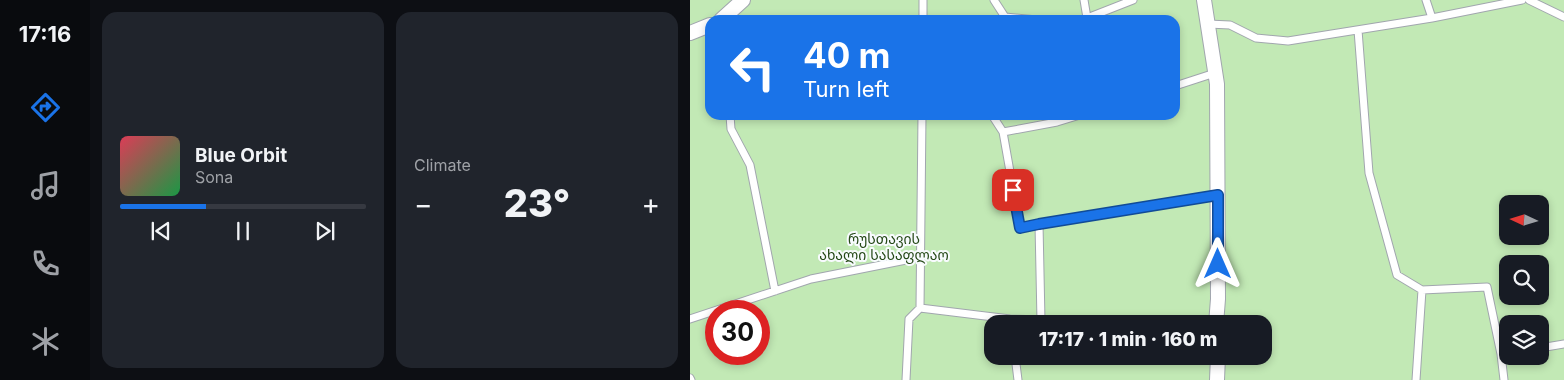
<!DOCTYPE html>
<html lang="en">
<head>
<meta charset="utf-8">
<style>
	body { margin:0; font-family:Inter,"Noto Sans Georgian",sans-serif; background:#20242c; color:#f1f3f6; height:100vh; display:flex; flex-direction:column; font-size:19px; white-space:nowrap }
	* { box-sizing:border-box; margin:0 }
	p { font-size:16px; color:#9ea1a6 }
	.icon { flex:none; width:28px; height:28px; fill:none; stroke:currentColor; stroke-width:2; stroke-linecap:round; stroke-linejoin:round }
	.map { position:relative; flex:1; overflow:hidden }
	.sheet { display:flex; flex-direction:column; gap:12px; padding:12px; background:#0d0f14; width:600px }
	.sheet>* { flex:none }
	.banner { position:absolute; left:15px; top:15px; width:475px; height:105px; border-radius:15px; box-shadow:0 2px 8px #0003; background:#1a73e8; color:#fff; overflow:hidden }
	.needle { width:32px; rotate:274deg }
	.controls { position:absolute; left:809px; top:195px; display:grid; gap:10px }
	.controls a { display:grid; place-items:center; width:50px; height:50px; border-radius:10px; background:#171b24; box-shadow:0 2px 8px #0003; font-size:25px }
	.speed { position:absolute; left:15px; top:300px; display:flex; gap:10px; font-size:25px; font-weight:700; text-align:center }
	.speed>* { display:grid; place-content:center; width:65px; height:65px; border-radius:50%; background:#171b24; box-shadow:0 2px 8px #0003; line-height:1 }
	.speed .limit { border:8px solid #d22; background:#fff; color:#111 }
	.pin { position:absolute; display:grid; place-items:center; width:42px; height:42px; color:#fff; margin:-21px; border-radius:10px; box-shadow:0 2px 8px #0006 }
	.me { position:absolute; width:55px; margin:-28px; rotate:0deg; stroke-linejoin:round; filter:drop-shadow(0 0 4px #0008) }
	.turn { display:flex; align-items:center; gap:18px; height:105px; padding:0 15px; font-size:22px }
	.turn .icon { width:65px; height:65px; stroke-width:2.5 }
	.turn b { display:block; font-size:35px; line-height:42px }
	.big { font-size:38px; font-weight:800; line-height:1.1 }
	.sheet .card { flex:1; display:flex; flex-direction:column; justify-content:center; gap:8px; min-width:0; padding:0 18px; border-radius:15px; background:#20242c }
	.song { display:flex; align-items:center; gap:15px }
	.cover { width:60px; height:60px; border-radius:8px; background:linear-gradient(135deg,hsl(350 70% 55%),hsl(140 70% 35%)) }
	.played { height:5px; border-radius:2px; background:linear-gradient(90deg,#1a73e8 35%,#363941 35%) }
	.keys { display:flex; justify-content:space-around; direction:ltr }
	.heat { display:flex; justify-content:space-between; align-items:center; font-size:28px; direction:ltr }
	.sheet .tiles { flex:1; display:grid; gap:12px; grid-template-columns:repeat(2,1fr) }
	.trip { position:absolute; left:294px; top:315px; width:288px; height:50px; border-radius:15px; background:#171b24; box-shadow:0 2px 8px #0003; font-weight:800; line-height:50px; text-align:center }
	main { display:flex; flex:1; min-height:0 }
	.tab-bar { display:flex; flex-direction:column; width:90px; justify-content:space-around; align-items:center; background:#090b0e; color:#9ea1a6 }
	.tab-bar .icon { width:35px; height:35px }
	.tab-bar .active { color:#1a73e8 }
	.tab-bar b { font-size:22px; color:#f1f3f6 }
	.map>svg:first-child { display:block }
</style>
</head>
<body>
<main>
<nav class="tab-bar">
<b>17:16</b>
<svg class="icon active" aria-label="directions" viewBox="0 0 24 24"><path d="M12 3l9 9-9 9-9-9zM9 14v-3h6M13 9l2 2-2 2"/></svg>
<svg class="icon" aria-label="music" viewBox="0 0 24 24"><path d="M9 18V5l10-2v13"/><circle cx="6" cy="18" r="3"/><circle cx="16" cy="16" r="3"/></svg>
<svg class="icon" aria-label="phone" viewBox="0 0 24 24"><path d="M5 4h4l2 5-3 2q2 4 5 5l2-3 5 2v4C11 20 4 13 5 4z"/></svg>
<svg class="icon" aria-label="climate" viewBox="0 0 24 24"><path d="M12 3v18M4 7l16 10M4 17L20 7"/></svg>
</nav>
<section class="sheet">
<div class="tiles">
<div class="card">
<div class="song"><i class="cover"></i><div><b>Blue Orbit</b><p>Sona</p></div></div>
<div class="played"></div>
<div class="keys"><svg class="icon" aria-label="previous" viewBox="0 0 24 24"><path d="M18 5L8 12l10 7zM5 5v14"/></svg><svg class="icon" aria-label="pause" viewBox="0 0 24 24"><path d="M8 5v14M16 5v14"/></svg><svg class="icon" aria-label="next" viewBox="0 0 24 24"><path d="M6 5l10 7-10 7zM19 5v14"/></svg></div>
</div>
<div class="card"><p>Climate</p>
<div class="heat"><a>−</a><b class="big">23°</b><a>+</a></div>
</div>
</div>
</section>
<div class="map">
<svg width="874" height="380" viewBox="0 0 874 380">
	<rect width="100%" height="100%" fill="#e8edf6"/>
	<!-- green -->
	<path fill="#c2e9b5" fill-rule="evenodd" d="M0 0H874V380H0ZM20 20H485V115H20ZM818 204H850V236H818ZM818 264H850V296H818ZM26 311H69V354H26ZM302 324H572V356H302ZM818 324H850V356H818Z"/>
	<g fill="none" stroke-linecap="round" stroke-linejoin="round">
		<!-- lane casing -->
		<g stroke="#a1a6ae" stroke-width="9">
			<path id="lane" d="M304 0 315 17 347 20
				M394 0 397 18
				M736 0 742 18
				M839 0 874 17
				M233 20V0
				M392 20 443 0
				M518 24 540 25 566 38 598 41 742 18 832 0
				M668 30 679 173 707 275 732 290 797 287 811 354 814 380
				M485 86 525 73
				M40 115 41 129 60 165 85 291
				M302 115 313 132 330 228 349 224 351 321
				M313 132 367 122 390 115
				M349 224 528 195
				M230 308 320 319 526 324
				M0 319 121 279 231 257
				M850 348 874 344
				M325 356 328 380
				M0 378 1 380
				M216 380 219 319 230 308 232 115
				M726 380 732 290"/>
		</g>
		<!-- street casing -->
		<g stroke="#a1a6ae" stroke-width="16">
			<path id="street" d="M514 0 527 84 528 299 526 324
				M31 20 53 0
				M0 33 20 25
				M527 380 528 356"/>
		</g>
		<!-- lane -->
		<use href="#lane" stroke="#fff" stroke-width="7"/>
		<!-- street -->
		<use href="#street" stroke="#fff" stroke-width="14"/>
	</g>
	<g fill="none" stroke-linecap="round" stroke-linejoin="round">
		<!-- route casing -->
		<g stroke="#114b97" stroke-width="12">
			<path id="route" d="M323 190 330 228 349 224 528 195V264"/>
		</g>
		<!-- route -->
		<use href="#route" stroke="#1a73e8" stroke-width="9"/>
	</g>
	<g text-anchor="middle" stroke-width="4" stroke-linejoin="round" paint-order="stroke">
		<!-- park labels -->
		<g font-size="14" fill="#254917" stroke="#f8fbfe">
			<text x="194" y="244">რუსთავის<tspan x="194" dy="16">ახალი სასაფლაო</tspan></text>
		</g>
	</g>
</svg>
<div class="controls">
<a><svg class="needle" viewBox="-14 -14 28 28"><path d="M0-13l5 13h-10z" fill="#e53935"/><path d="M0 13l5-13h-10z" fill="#9ea1a6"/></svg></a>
<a><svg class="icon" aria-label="search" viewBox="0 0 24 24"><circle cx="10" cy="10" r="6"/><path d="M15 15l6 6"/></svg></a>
<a><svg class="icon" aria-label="layers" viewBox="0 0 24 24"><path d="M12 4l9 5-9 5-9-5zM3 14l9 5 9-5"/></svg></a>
</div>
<div class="speed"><div class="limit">30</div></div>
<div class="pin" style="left:323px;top:190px;background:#d93025"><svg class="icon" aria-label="arrive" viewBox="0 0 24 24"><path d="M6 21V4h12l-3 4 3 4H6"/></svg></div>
<svg class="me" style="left:528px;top:264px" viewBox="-20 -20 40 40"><path d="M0-17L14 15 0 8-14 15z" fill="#1a73e8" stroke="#fff" stroke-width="4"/></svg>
<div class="trip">17:17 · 1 min · 160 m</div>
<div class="banner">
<div class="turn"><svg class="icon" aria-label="left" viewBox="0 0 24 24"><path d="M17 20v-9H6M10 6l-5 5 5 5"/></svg><div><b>40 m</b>Turn left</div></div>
</div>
</div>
</main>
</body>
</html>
